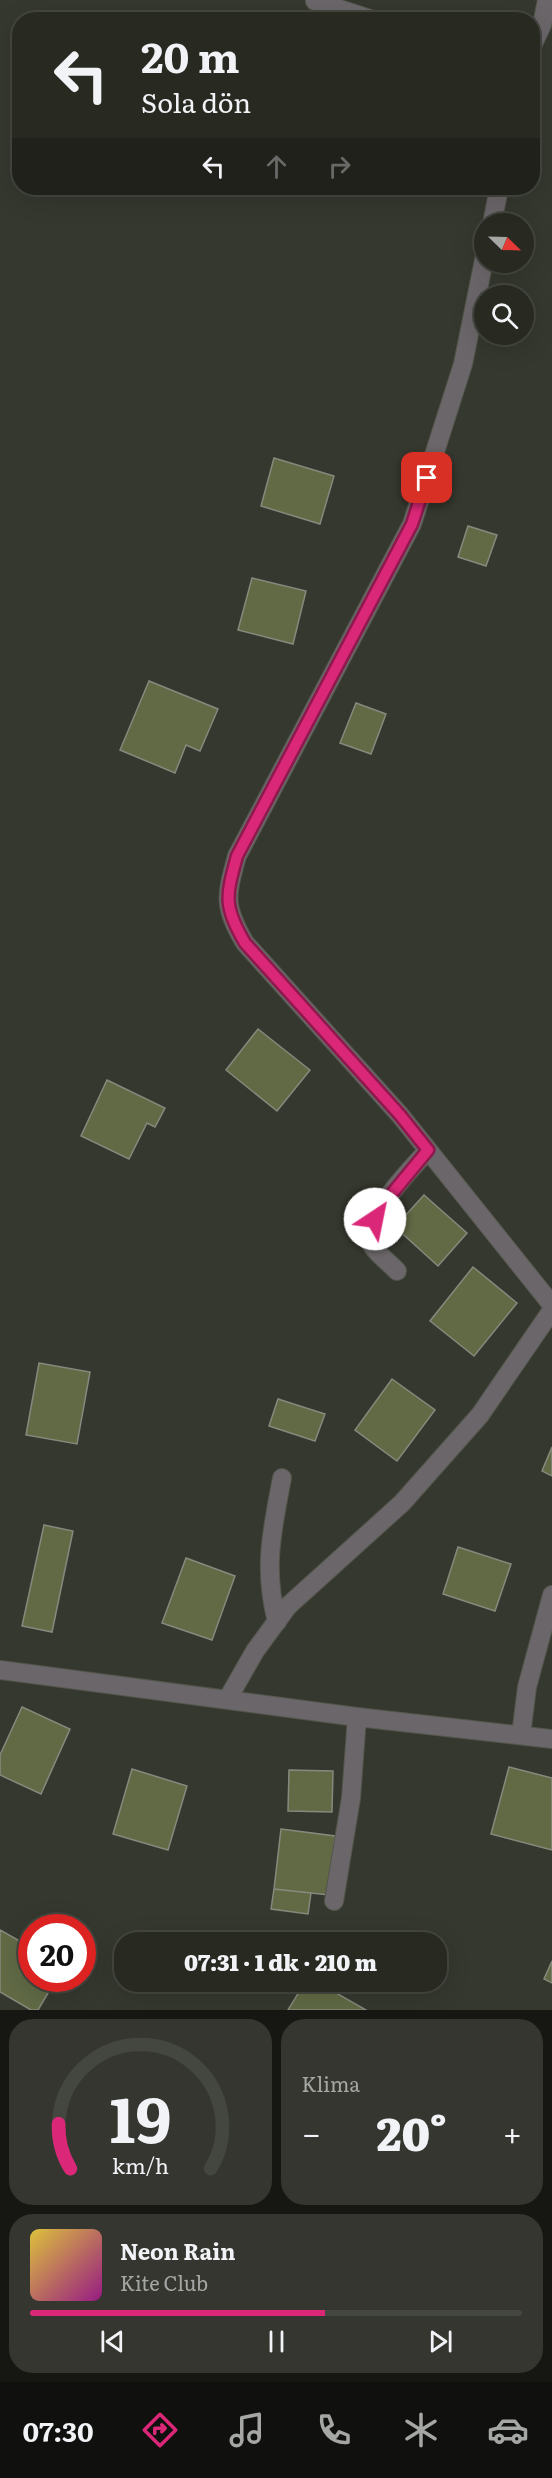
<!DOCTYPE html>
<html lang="tr">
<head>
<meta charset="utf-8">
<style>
	body { margin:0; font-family:Literata,serif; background:#34362f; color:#f1f3f6; height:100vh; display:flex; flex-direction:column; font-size:22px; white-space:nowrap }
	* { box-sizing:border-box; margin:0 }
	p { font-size:20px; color:#a5a7a5 }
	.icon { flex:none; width:33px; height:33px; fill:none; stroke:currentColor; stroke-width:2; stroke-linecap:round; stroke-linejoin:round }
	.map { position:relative; height:2010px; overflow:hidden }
	.panel { display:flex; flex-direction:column; gap:9px; padding:9px; background:#161713; flex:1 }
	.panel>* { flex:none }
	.hud { position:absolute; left:12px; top:12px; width:528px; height:183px; border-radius:24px; box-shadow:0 6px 24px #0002,0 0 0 2px #444640; background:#282a22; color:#f1f3f6; overflow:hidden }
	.needle { width:39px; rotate:113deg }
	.controls { position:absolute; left:474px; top:213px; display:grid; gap:12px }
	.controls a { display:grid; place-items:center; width:60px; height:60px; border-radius:50%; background:#282a22; box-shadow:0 6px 24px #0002,0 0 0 2px #444640; font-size:30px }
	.speed { position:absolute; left:18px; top:1914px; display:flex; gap:12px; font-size:30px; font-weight:700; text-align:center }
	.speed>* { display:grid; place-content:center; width:78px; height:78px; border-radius:50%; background:#282a22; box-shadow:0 6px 24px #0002,0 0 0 2px #444640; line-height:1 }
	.speed .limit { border:9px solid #d22; background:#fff; color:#111 }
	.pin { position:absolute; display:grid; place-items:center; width:51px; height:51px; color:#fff; margin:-26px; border-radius:12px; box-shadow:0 3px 9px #0006 }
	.me { position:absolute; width:66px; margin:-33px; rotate:34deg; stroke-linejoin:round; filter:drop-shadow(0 0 4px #0008) }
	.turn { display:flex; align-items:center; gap:21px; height:126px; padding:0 30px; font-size:27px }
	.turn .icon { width:78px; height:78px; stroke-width:2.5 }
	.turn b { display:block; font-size:42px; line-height:51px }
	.lanes { display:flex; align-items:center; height:57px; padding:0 30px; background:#0003; justify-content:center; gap:30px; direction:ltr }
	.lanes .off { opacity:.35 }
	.big { font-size:45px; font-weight:800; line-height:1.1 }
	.panel .widget { flex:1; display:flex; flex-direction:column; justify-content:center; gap:9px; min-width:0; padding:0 21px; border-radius:24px; background:#34362f }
	.panel .dial { align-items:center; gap:0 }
	.dial svg { height:156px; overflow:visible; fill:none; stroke:#444640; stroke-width:7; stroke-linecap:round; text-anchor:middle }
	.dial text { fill:#f1f3f6; stroke:none }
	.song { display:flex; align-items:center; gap:18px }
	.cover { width:72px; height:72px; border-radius:9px; background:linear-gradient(135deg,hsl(50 70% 55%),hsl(310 70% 35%)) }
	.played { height:6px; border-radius:3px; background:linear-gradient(90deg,#db2777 60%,#444640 60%) }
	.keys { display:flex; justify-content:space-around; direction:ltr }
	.heat { display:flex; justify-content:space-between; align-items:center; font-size:33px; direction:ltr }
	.panel .tiles { flex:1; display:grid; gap:9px; grid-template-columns:1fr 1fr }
	.widget:last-child { grid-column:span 2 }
	.trip { position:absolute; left:114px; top:1932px; width:333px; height:60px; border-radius:24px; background:#282a22; box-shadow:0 6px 24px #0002,0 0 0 2px #444640; font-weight:800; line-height:60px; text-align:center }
	.dock { display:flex; height:96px; justify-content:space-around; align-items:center; background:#10110e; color:#a5a7a5 }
	.dock .icon { width:42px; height:42px }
	.dock .on { color:#db2777 }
	.dock b { font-size:27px; color:#f1f3f6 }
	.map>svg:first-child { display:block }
</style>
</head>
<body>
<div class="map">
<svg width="552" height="2010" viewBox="0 0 552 2010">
	<rect width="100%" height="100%" fill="#35382e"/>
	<!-- building -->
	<path fill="#616a45" stroke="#86897d" stroke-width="1.5" d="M274 458 334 476 320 524 261 506Z
		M468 526 497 535 486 566 458 557Z
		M252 578 306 591 293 644 238 630Z
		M149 681 218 709 200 751 186 745 175 773 120 750Z
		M356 703 386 714 371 754 340 743Z
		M258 1029 310 1070 277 1111 226 1070Z
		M107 1080 165 1108 155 1127 147 1123 129 1159 81 1136Z
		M424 1195 467 1233 438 1266 395 1227Z
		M473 1267 517 1303 474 1356 430 1321Z
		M39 1363 90 1372 77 1444 26 1435Z
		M392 1379 435 1410 397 1461 355 1430Z
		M278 1399 325 1414 315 1441 269 1426Z
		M552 1447V1476L542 1471Z
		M44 1525 73 1531 52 1632 22 1626Z
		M458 1547 511 1564 495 1611 443 1594Z
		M186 1558 235 1576 212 1640 162 1623Z
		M22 1707 70 1729 41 1794 0 1775V1755Z
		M509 1767 552 1778V1850L491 1834Z
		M132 1769 187 1786 168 1850 113 1834Z
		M289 1770 333 1771 332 1812 288 1811Z
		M281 1829 335 1836 329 1895 274 1889Z
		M274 1889 311 1893 308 1914 271 1909Z
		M0 1930 32 1948V1978H57L38 2010H31L0 1992Z
		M552 1961V1983L544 1979Z
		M305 1982H317L366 2010H288Z"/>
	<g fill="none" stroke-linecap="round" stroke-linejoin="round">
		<!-- minor casing -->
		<g stroke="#53564c" stroke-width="20">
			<path id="minor" d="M315 1 373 20
				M532 46 542 25 547 0
				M492 224 499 188
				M484 260 463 364 412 524 237 856C226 896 223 906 245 943L400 1115 552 1305
				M397 1271C390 1263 375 1253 371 1243 361 1219 412 1168 428 1150
				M277 1622C263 1568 272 1531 282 1478
				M0 1670 357 1717 552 1739
				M227 1700 255 1651 288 1606 402 1503 480 1415 552 1310
				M521 1735 527 1687 552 1595
				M334 1901 351 1798 357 1717"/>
		</g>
		<!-- minor -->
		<use href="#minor" stroke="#6b6669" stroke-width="18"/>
	</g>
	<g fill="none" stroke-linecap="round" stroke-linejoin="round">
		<!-- route casing -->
		<g stroke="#8e194d" stroke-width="15">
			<path id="route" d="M375 1219 380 1208 428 1150 400 1115 245 943C223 906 226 896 237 856L412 524 427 478"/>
		</g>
		<!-- route -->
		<use href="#route" stroke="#db2777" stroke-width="10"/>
	</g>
</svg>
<div class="controls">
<a><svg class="needle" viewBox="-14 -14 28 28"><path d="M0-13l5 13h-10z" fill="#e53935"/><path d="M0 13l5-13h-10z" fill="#a5a7a5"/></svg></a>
<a><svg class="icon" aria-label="search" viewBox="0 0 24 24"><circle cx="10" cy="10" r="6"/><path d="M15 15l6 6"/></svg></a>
</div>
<div class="speed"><div class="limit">20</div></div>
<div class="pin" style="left:427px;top:478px;background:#d93025"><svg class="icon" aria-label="arrive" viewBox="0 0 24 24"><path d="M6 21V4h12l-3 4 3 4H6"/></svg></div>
<svg class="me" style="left:375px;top:1219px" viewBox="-20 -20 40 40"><circle r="19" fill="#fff"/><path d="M0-13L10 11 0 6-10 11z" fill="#db2777"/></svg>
<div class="trip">07:31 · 1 dk · 210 m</div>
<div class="hud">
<div class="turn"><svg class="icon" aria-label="left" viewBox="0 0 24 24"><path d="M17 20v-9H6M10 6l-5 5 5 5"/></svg><div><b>20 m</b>Sola dön</div></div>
<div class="lanes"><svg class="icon" aria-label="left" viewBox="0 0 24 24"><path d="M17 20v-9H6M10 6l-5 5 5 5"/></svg><svg class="icon off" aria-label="ahead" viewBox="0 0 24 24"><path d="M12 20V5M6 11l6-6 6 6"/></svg><svg class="icon off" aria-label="right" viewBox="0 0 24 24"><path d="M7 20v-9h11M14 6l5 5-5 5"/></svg></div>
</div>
</div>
<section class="panel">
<div class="tiles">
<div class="widget dial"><svg viewBox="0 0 100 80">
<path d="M14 69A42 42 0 1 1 86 69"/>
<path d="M14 69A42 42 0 0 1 8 46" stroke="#db2777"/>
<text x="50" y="56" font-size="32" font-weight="700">19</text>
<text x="50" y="72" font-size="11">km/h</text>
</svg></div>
<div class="widget"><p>Klima</p>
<div class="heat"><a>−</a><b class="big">20°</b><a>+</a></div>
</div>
<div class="widget">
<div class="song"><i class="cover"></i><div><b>Neon Rain</b><p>Kite Club</p></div></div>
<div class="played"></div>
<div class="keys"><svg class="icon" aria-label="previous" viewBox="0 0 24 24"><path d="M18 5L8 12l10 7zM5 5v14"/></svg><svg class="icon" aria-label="pause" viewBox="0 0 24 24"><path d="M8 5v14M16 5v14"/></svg><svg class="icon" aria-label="next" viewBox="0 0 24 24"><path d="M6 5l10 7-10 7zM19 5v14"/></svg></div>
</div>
</div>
</section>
<nav class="dock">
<b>07:30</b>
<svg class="icon on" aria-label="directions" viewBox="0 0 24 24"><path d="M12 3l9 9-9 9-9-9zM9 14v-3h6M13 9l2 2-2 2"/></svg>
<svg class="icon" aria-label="music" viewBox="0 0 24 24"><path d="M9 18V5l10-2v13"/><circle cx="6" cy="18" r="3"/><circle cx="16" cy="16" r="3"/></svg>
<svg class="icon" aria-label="phone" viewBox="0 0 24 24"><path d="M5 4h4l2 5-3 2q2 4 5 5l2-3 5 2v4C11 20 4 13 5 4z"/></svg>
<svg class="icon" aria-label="climate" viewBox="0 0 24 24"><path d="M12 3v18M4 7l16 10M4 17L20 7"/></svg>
<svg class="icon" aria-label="car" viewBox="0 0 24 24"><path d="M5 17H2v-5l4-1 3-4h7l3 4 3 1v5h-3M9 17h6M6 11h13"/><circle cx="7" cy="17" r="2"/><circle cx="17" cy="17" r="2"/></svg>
</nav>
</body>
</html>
